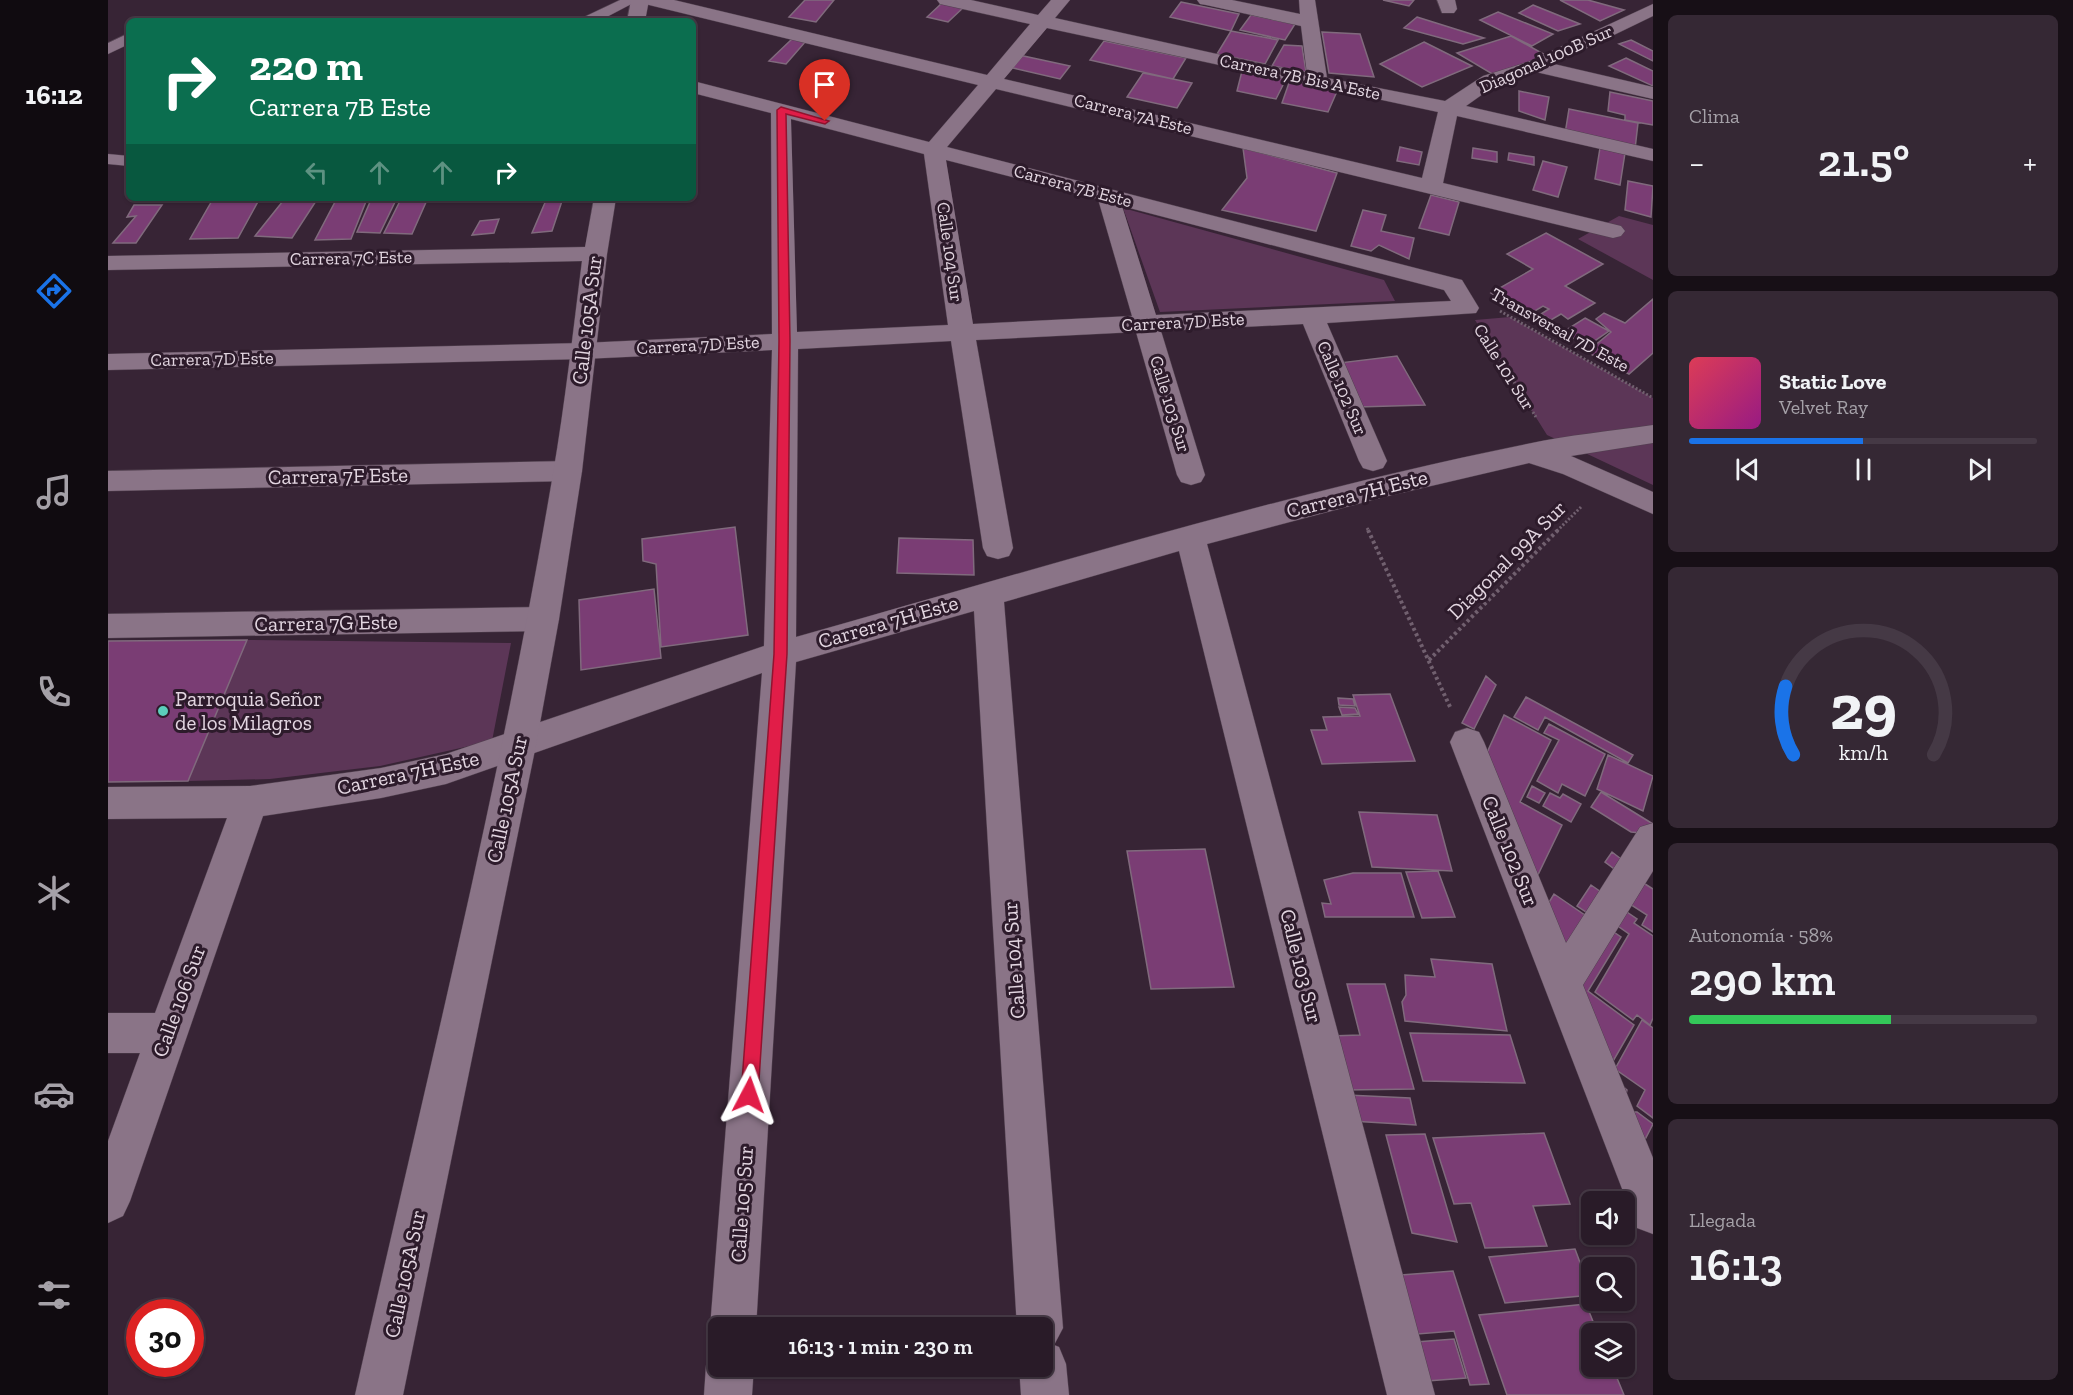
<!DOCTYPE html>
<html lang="es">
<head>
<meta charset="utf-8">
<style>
	body { margin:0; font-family:"Zilla Slab",serif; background:#352834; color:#f1f3f6; height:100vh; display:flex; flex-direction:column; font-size:22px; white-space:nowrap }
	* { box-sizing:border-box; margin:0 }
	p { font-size:20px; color:#a5a1a8 }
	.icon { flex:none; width:33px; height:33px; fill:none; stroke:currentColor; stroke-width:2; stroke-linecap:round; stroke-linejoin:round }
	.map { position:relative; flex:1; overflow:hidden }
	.drawer { display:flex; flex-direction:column; gap:15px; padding:15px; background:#170f16; width:420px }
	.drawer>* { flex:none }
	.banner { position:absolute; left:18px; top:18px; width:570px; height:183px; border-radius:9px; box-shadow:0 2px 4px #0004,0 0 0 2px #453945; background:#0b6e4f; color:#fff; overflow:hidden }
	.tools { position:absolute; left:1473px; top:1191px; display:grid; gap:12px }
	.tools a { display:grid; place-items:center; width:54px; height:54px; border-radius:9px; background:#291b28; box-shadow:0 2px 4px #0004,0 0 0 2px #453945; font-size:30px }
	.speed { position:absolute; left:18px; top:1299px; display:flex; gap:12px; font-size:30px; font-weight:700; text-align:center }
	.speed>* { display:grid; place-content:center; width:78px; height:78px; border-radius:50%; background:#291b28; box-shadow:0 2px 4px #0004,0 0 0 2px #453945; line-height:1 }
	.speed .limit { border:9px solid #d22; background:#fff; color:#111 }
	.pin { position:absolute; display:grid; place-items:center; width:51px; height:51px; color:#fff; margin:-62px -26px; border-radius:50% 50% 50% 0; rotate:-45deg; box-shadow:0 0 6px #0007 }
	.pin .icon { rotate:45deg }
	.me { position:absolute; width:66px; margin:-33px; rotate:4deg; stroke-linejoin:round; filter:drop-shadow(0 0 4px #0008) }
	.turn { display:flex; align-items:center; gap:21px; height:126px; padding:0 24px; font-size:27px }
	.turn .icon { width:78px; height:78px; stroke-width:2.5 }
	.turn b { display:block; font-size:42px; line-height:51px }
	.lanes { display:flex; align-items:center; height:57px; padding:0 24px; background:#0003; justify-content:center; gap:30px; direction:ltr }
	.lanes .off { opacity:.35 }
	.big { font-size:45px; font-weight:600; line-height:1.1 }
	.drawer .tile { flex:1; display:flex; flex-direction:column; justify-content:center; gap:9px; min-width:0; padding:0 21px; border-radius:9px; background:#352834 }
	.drawer .dial { align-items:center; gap:0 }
	.dial svg { height:156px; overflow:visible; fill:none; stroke:#453945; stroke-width:7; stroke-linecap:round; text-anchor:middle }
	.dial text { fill:#f1f3f6; stroke:none }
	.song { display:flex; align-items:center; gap:18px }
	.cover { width:72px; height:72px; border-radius:9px; background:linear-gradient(135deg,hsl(350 70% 55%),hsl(310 70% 35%)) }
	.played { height:6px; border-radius:3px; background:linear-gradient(90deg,#1a73e8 50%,#453945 50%) }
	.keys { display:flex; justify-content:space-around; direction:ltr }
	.heat { display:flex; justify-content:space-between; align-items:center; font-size:33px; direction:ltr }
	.charge { height:9px; border-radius:4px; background:linear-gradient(90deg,#34c759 58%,#453945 0) }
	.trip { position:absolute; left:600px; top:1317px; width:345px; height:60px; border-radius:9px; background:#291b28; box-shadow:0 2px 4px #0004,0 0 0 2px #453945; font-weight:600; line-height:60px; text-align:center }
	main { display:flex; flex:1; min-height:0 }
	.tab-bar { display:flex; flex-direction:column; width:108px; justify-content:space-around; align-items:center; background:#100b10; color:#a5a1a8 }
	.tab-bar .icon { width:42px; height:42px }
	.tab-bar .selected { color:#1a73e8 }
	.tab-bar b { font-size:27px; color:#f1f3f6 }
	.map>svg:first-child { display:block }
</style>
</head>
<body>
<main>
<nav class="tab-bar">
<b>16:12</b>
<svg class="icon selected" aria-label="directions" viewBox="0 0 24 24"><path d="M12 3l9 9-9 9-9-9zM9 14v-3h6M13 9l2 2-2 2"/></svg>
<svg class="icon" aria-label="music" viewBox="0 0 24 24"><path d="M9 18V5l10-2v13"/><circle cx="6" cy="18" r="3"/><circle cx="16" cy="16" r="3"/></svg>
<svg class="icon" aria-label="phone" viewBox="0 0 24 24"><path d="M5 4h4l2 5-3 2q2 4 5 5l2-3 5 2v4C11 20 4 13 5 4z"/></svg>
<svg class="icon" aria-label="climate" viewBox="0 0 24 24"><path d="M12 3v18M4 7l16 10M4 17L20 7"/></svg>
<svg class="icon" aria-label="car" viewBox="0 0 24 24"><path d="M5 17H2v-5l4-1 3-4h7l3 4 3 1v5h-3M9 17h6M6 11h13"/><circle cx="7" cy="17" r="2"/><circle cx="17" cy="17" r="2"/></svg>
<svg class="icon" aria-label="filters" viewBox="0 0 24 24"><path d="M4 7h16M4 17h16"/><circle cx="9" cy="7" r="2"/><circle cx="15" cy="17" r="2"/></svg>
</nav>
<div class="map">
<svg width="1545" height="1395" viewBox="0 0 1545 1395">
	<rect width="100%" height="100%" fill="#372435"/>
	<!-- green -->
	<path fill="#5c3657" d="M1015 208 1276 280 1287 301 1052 312Z
		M1511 216 1545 225V280L1470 239Z
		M1402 317 1545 398V485L1439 435 1367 320Z
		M139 640 403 643 384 741 272 766 162 779 80 781Z"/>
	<!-- building -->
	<path fill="#7a3d74" stroke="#806a7d" stroke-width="1.5" d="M697 0H726L708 22 681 17Z
		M1275 0H1306L1301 6Z
		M1452 0H1480L1516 10 1492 21Z
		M835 2 856 7 840 22 819 17Z
		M1073 2 1131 14 1123 31 1062 17Z
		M1425 5 1472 24 1450 31 1411 13Z
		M1390 12 1445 34 1424 46 1372 20Z
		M1143 15 1187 24 1177 40 1132 30Z
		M1309 17 1376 38 1355 44 1296 28Z
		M1123 31 1170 40 1157 64 1109 54Z
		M1214 32 1252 34 1266 77 1221 73Z
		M1403 36 1441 57 1386 75 1349 53Z
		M685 38 698 41 678 64 661 61Z
		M1523 40 1545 51V61L1511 44Z
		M996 41 1078 58 1065 79 982 60Z
		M1316 42 1364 66 1314 87 1272 64Z
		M1176 45 1194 46 1198 72 1164 66Z
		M911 55 962 66 952 79 901 67Z
		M1518 58 1545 71V86L1501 66Z
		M1134 71 1178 79 1168 99 1129 91Z
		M1035 73 1065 79 1084 83 1069 108 1019 97Z
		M1182 80 1230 89 1220 112 1174 103Z
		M1411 91 1441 97 1437 120 1411 111Z
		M1502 92 1545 101V125L1517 120V115L1500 111Z
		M1461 109 1530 123 1527 149 1457 134Z
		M1292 147 1314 152 1311 165 1289 161Z
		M1135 148 1229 173 1208 231 1114 210 1139 178Z
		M1365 148 1389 152V162L1364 158Z
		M1492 148 1517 153 1512 185 1487 179Z
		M1401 153 1426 157V165L1400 160Z
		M1435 161 1459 167 1450 197 1425 190Z
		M1520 181 1545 186 1543 217 1517 210Z
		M1323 195 1351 202 1341 235 1311 228Z
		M152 198 130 238 82 239 105 199Z
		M197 198H210L184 238 147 236 175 201Z
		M439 198H455L444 231 424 233Z
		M259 199 243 239 207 240 227 202Z
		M319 200 304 234 276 233 292 201Z
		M262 202H287L272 233 249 232Z
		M26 205H54L28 243H5L28 216 19 217Z
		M1255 210 1278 215 1273 231 1306 238 1301 259 1271 245 1263 251 1243 246Z
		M391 219 386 233 364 235 372 221Z
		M1438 233 1495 264 1457 286 1487 303 1460 319 1453 314 1443 320 1433 314 1441 309 1435 306 1420 315 1383 293 1425 269 1399 254Z
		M1545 299V353L1521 374 1479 352 1503 332 1488 319 1496 313 1517 323Z
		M1477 318 1501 331 1479 346 1455 332Z
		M1289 356 1317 405 1250 407 1231 363Z
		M627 527 640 635 553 647 548 564 535 561 534 539Z
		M791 538 865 540 866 575 789 573Z
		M546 589 553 658 473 670 471 600Z
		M139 640 80 781 0 782V641Z
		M1378 676 1388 685 1366 729 1354 723Z
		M1282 694 1307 761 1214 764 1203 730H1219L1215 717 1252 716 1245 695Z
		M1418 697 1525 755 1520 763 1437 717 1430 730 1406 717Z
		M1230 698 1245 699 1247 706 1231 705Z
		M1231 707 1247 708 1250 714 1234 715Z
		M1396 715 1443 740 1412 802 1454 825 1426 883 1372 768Z
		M1441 724 1497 754 1477 796 1454 784 1450 793 1429 781 1451 740 1436 733Z
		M1500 755 1545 776 1535 811 1489 789Z
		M1424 786 1437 793 1431 803 1419 797Z
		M1493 792 1545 824 1542 834 1523 832 1483 807Z
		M1442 793 1452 798 1455 794 1473 804 1463 822 1435 806Z
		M1251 812 1329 815 1344 871 1264 867Z
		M1097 849 1126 987 1043 989 1019 851Z
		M1504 852 1517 862 1509 871 1497 862Z
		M1330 871 1347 917 1314 918 1298 872Z
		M1245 873H1293L1306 917H1217L1214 903 1223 904 1216 880Z
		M1526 877 1545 889V932L1534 925 1539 915 1514 899Z
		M1483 885 1503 899 1490 920 1469 906Z
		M1446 894 1487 922 1454 975 1432 917Z
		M1513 908 1529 919 1526 923 1545 936V1018L1542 1025 1529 1015 1525 1020 1487 992 1521 934 1504 922Z
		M1497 926 1513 937 1480 991 1526 1025 1504 1063 1461 985Z
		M1323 959 1384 964 1399 1031 1297 1021 1294 1002 1298 995 1297 975 1327 977Z
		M1239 984H1277L1306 1089 1236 1090 1222 1036 1252 1035Z
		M1534 1020 1545 1028V1118L1529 1106 1537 1090 1507 1069Z
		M1302 1033 1402 1035 1417 1083 1315 1081Z
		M1495 1069 1519 1090 1514 1112H1529L1545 1124 1529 1155Z
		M1239 1095 1302 1098 1308 1125 1243 1121Z
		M1436 1133 1462 1204 1425 1206 1439 1246 1377 1248 1363 1203 1346 1204 1325 1138Z
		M1317 1134 1349 1242 1304 1233 1278 1135Z
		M1467 1249 1484 1295 1397 1303 1381 1257Z
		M1345 1271 1381 1384 1362 1385 1346 1331 1297 1335 1280 1276Z
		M1478 1304 1490 1334H1484V1366H1504L1516 1395H1399L1371 1315Z
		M1346 1339 1358 1378 1306 1382 1295 1343Z"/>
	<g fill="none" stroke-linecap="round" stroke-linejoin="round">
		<!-- service casing -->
		<g stroke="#51414f" stroke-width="1">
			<path id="service" d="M512 0H531L491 21H471L474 18Z
				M21 33V44L0 54V43Z
				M0 154 21 156V166L0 164Z"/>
		</g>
		<!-- minor casing -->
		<g stroke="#51414f" stroke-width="1">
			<path id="minor" d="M534 0H566L879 75 922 24 832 4 829 0H863L930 15 943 0H962L947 18 1199 74 1193 26 1098 5 1092 4 1089 0H1124L1192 14 1191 0H1207L1219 78 1337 101 1375 76 1420 62 1545 4V16L1446 64 1545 87V99L1428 72 1389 84 1358 106 1545 149V161L1349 116 1335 183 1513 226 1517 231 1513 236 1505 238 888 89 839 147 1354 280 1371 308 1368 313 1219 323 1279 461 1275 468 1265 471 1255 468 1251 461 1195 324 1053 331 1097 475 1093 482 1083 485 1073 482 1069 475 1028 332 868 340 905 548 901 556 890 559 879 556 875 548 843 341 690 349 688 637C930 569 1172 494 1419 444 1461 435 1503 431 1545 425V443L1463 456 1545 492V514L1455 474 1421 463 1276 497 1099 544 1327 1395H1279L1071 551 896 602 955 1328 946 1345 951 1347 958 1364 961 1395H913L911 1366H934V1328H909L866 611 688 662 648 1328H610V1345L602 1328 654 673 338 784 273 798 155 816 22 1201 15 1216 0 1223V1141L32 1053H0V1013H47L119 818 0 819V787L142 786 273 768 338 754 656 646 664 350 475 359 0 370V354L475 343 664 334 663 113 585 93V81L821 142 870 85 537 4ZM939 28 1330 112 1314 178 896 79ZM683 119 816 154 840 325 689 332ZM838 160 990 199 1024 316 865 324ZM1014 206 1336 290 1343 301 1048 315Z
				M1329 0H1347L1349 9 1346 13H1334Z
				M460 461 470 464 474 471 470 478 460 481 0 491V471Z
				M435 607 446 610 451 619 446 628 435 631 0 638V614Z
				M1359 728 1371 732 1376 742 1458 943 1532 827 1545 823V871L1475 985 1545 1158V1234L1529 1228 1523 1212 1342 742 1347 732Z
				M610 1347V1366H646L644 1395H596L598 1366 605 1349Z"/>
		</g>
		<!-- tertiary casing -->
		<g stroke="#51414f" stroke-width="1">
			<path id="tertiary" d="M523 0H541L537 21H519Z
				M486 198H508L499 254 474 471 451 619 428 745 295 1395H247C316 1089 393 784 445 474 457 404 465 332 474 261L0 270V256L477 247Z"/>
		</g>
		<!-- path-far1 -->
		<path stroke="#71606f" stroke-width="3" stroke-dasharray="2 2" stroke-linecap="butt" d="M1392 311 1545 398
			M1376 334 1428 417
			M1259 528 1261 531
			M1449 531 1473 507"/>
		<!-- path -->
		<path stroke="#71606f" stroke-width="4" stroke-dasharray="3 3" stroke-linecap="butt" d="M1260 530 1343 709
			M1321 660 1450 530"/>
		<!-- service -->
		<use href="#service" fill="#8a7487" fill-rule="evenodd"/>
		<!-- minor -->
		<use href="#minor" fill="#8a7487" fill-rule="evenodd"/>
		<!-- tertiary -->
		<use href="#tertiary" fill="#8a7487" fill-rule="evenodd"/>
	</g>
	<!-- route -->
	<path fill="#e11d48" stroke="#92132f" stroke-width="1.5" d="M673 107 721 121 717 124 678 114 682 341 679 654 650 1095 647 1101 641 1104 635 1101 633 1095 666 654 671 341 669 110Z"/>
	<!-- markers -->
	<circle fill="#5bcebb" stroke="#2d1b2b" stroke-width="2" cx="55" cy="711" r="6"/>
	<g text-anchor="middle" stroke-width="6" stroke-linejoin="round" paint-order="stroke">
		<!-- far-street labels -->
		<g font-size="18" fill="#e3d6e1" stroke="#2d1b2b">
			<text transform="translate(1438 59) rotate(-24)" y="6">Diagonal 100B Sur</text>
			<text transform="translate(1192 77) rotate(12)" y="6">Carrera 7B Bis A Este</text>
			<text transform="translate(1025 114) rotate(14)" y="6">Carrera 7A Este</text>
			<text transform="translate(965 186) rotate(15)" y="6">Carrera 7B Este</text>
			<text transform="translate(842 252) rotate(82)" y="6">Calle 104 Sur</text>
			<text transform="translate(243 258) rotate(-1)" y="6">Carrera 7C Este</text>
			<text transform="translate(1075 322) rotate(-3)" y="6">Carrera 7D Este</text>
			<text transform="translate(1452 330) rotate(29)" y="6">Transversal 7D Este</text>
			<text transform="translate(590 345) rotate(-3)" y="6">Carrera 7D Este</text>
			<text transform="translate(104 359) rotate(-1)" y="6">Carrera 7D Este</text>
			<text transform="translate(1396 367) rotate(58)" y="6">Calle 101 Sur</text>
			<text transform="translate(1234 388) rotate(67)" y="6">Calle 102 Sur</text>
			<text transform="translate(1062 404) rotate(73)" y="6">Calle 103 Sur</text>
		</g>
		<!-- street labels -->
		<g font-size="21" fill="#e3d6e1" stroke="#2d1b2b">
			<text transform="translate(479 320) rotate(-83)" y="7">Calle 105A Sur</text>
			<text transform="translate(230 476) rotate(-1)" y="7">Carrera 7F Este</text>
			<text transform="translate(1249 494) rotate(-14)" y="7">Carrera 7H Este</text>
			<text transform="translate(1399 560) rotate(-45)" y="7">Diagonal 99A Sur</text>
			<text transform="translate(780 622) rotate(-16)" y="7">Carrera 7H Este</text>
			<text transform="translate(218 623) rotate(-1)" y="7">Carrera 7G Este</text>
			<text transform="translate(300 773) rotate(-12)" y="7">Carrera 7H Este</text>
			<text transform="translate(399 799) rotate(-78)" y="7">Calle 105A Sur</text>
			<text transform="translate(1402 851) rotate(68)" y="7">Calle 102 Sur</text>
			<text transform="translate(906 960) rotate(-94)" y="7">Calle 104 Sur</text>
			<text transform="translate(1193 966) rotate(76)" y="7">Calle 103 Sur</text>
			<text transform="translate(71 1001) rotate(-70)" y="7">Calle 106 Sur</text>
			<text transform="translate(634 1204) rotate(-86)" y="7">Calle 105 Sur</text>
			<text transform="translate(297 1274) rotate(-78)" y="7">Calle 105A Sur</text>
		</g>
		<!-- poi labels -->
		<g font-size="21" fill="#e3d6e1" stroke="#2d1b2b" text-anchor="start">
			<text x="67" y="706">Parroquia Señor<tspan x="67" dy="24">de los Milagros</tspan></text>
		</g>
	</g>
</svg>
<div class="tools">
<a><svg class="icon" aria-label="sound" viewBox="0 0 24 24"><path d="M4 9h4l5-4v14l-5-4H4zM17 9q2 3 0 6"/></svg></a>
<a><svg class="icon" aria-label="search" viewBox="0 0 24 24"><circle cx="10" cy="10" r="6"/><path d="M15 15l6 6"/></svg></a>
<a><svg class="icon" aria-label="layers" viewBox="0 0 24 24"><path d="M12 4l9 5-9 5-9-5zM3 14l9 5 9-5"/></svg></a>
</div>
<div class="speed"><div class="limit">30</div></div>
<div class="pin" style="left:717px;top:121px;background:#d93025"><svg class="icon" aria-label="arrive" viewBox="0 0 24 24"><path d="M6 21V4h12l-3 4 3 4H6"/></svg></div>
<svg class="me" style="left:641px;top:1095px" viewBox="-20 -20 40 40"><path d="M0-17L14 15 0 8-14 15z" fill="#e11d48" stroke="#fff" stroke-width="4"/></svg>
<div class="trip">16:13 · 1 min · 230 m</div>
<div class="banner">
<div class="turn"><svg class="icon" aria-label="right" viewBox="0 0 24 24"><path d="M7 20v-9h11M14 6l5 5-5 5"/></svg><div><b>220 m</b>Carrera 7B Este</div></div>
<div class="lanes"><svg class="icon off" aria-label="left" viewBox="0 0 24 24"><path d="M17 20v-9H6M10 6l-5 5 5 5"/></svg><svg class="icon off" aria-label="ahead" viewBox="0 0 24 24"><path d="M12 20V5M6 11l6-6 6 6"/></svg><svg class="icon off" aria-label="ahead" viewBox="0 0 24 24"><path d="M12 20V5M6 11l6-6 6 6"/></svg><svg class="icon" aria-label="right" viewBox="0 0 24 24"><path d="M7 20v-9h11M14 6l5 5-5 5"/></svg></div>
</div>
</div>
<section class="drawer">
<div class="tile"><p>Clima</p>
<div class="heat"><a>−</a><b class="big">21.5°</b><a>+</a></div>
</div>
<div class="tile">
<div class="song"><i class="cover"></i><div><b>Static Love</b><p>Velvet Ray</p></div></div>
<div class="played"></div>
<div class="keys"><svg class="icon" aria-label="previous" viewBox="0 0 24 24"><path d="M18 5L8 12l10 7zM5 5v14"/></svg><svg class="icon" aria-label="pause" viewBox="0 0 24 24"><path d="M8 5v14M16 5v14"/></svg><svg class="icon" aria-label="next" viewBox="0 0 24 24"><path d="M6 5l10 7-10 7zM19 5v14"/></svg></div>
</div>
<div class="tile dial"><svg viewBox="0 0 100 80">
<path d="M14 69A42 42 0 1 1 86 69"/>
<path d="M14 69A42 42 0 0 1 10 34" stroke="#1a73e8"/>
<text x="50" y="56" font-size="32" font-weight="700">29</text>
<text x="50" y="72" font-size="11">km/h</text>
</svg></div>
<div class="tile"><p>Autonomía · 58%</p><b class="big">290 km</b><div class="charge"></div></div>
<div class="tile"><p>Llegada</p><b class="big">16:13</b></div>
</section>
</main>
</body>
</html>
